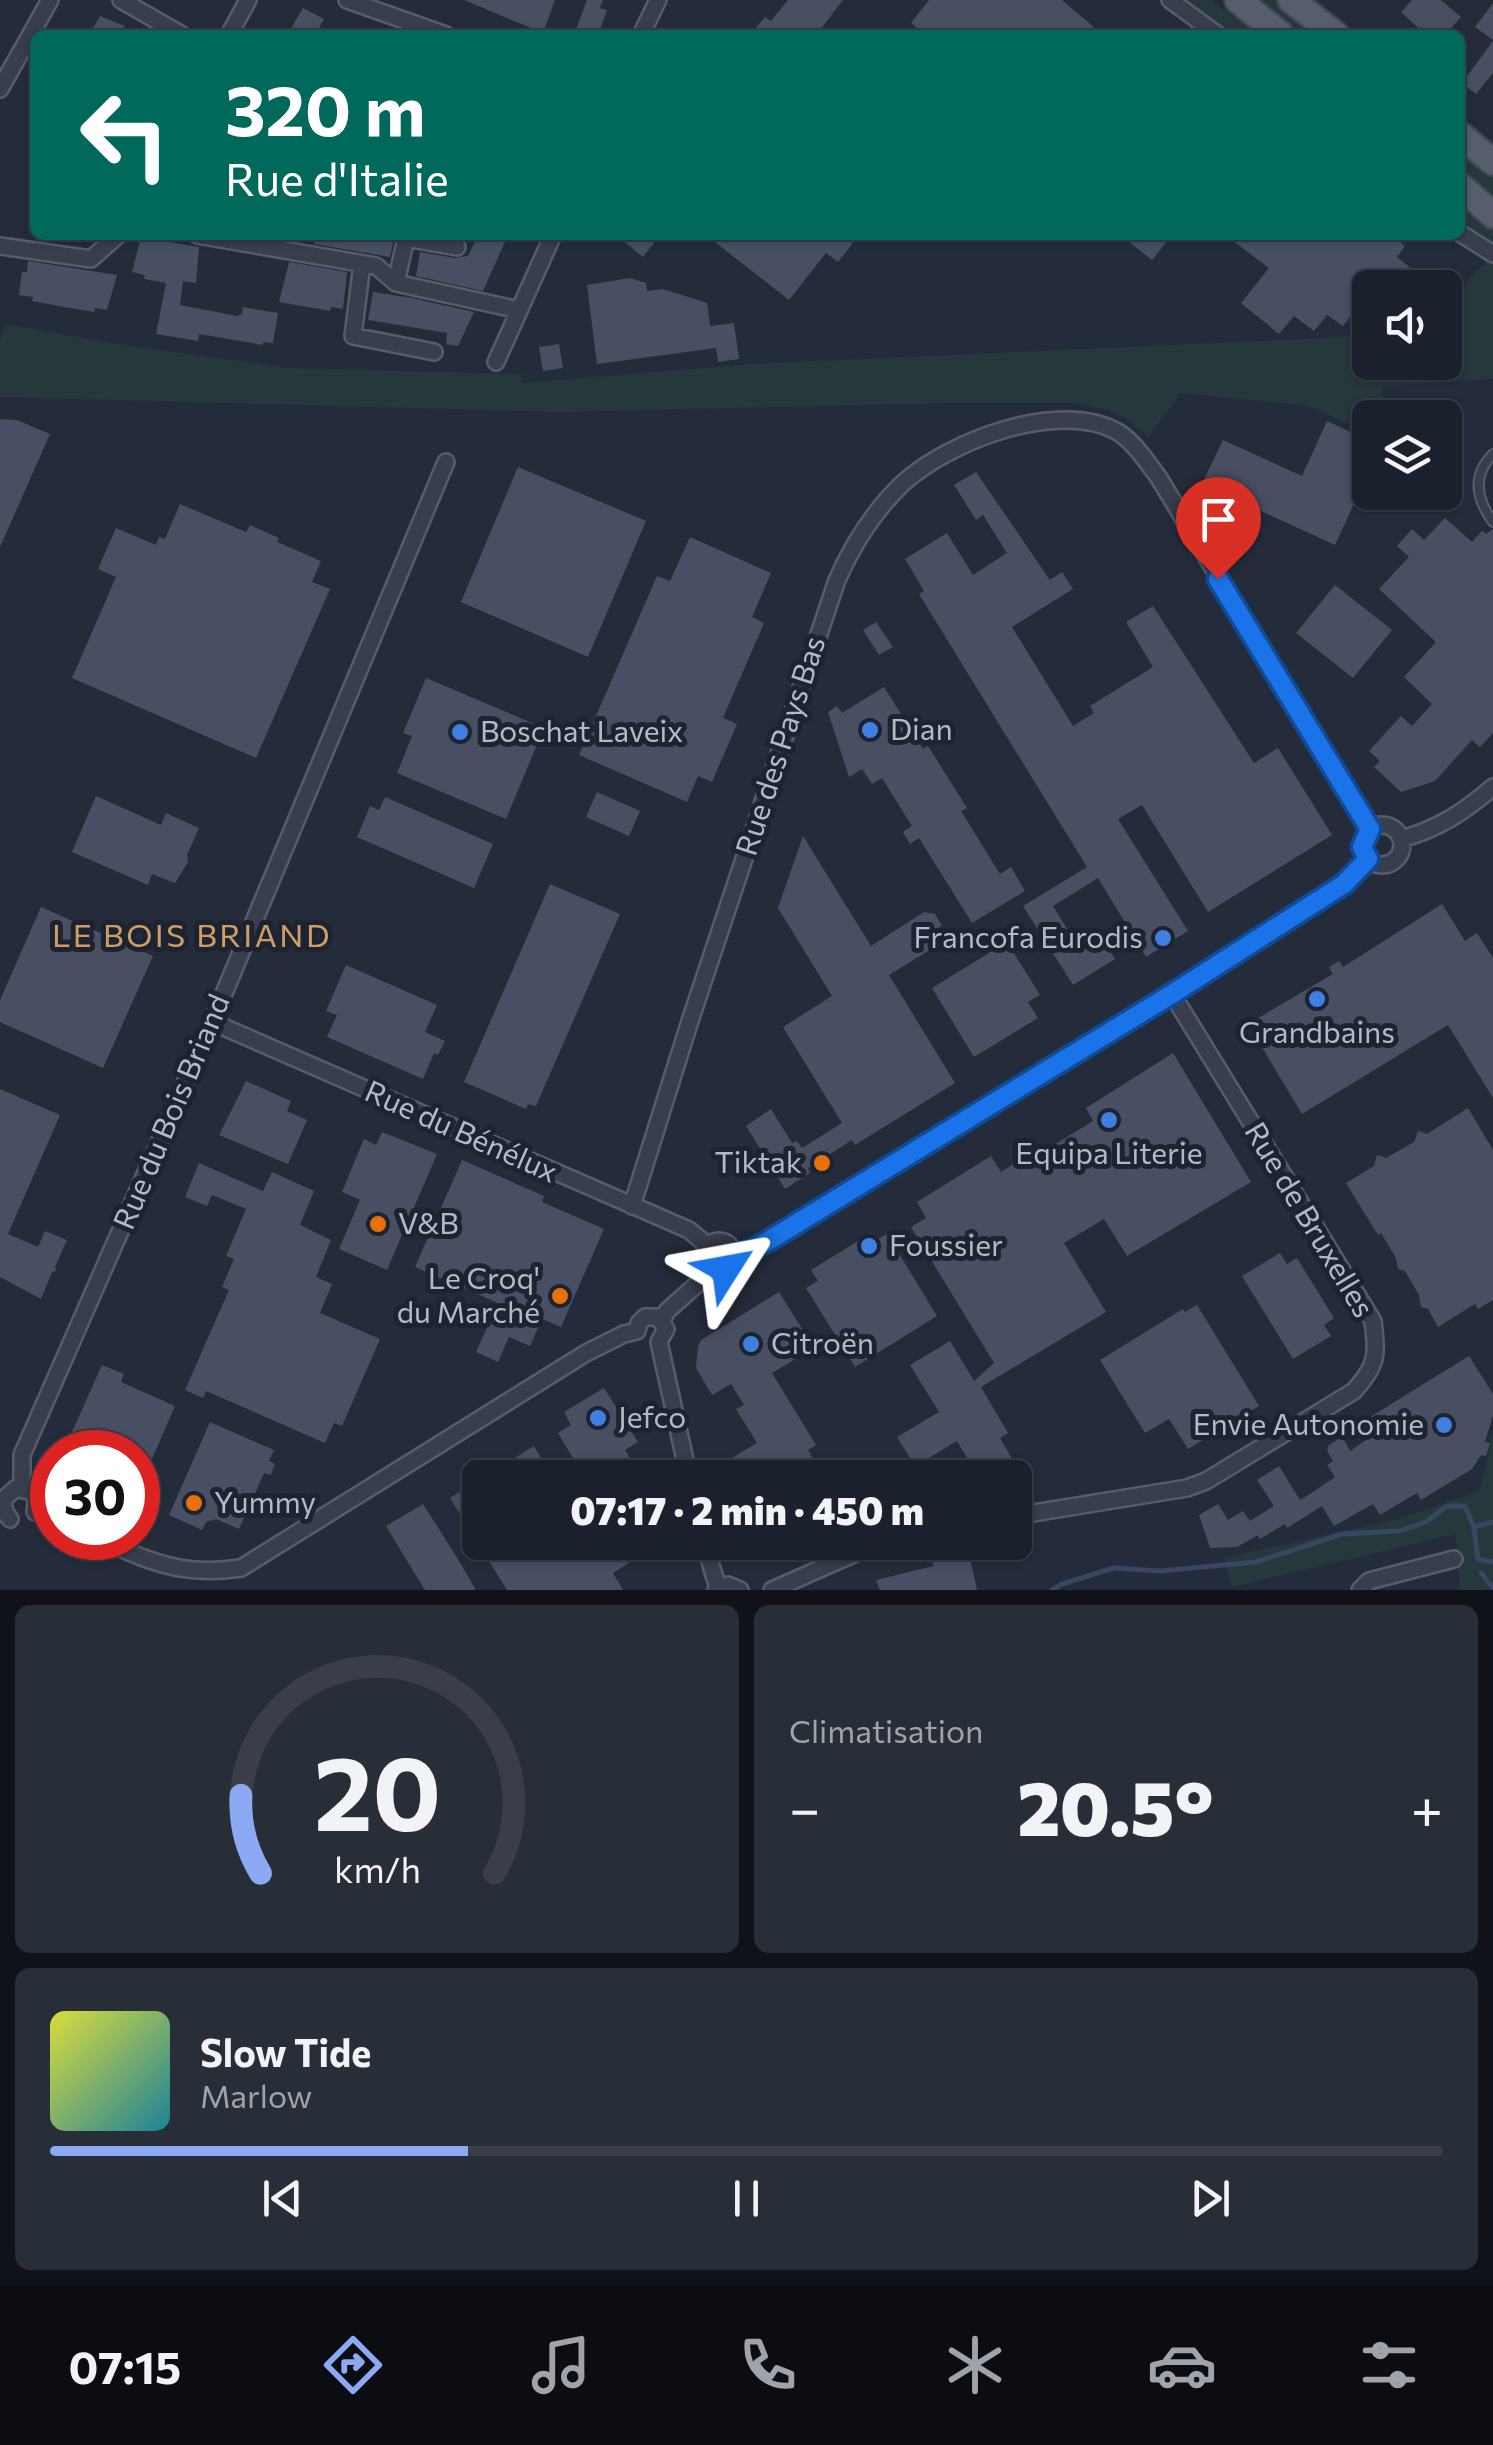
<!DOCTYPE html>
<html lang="fr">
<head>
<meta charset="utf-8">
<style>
	body { margin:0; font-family:Commissioner,sans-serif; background:#282e38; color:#f1f3f6; height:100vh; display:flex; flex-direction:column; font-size:38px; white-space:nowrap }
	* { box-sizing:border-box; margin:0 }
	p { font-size:32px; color:#a0a3a9 }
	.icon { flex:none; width:55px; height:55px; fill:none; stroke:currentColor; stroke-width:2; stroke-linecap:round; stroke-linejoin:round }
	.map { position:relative; height:1590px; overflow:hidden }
	.panel { display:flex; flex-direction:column; gap:15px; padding:15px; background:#0f1218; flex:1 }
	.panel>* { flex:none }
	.guide { position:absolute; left:30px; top:30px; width:1435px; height:210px; border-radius:15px; box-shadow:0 2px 8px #0004,0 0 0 2px #393e48; background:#00695c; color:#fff; overflow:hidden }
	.tools { position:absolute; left:1352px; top:270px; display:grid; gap:20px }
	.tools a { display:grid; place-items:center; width:110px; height:110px; border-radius:15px; background:#1b212c; box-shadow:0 2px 8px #0004,0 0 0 2px #393e48; font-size:50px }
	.speed { position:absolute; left:30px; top:1430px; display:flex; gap:20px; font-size:50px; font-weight:700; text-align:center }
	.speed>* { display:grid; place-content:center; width:130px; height:130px; border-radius:50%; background:#1b212c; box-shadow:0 2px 8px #0004,0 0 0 2px #393e48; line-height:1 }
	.speed .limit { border:15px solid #d22; background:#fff; color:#111 }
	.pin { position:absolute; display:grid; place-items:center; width:85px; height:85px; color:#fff; margin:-102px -42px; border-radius:50% 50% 50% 0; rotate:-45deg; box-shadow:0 0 10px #0007 }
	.pin .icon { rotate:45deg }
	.me { position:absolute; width:110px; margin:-55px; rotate:56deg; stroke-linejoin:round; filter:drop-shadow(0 0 8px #0008) }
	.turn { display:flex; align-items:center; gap:35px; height:210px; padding:0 30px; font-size:45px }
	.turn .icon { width:130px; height:130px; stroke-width:2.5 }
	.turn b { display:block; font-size:70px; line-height:85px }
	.big { font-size:75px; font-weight:800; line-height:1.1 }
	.panel .card { flex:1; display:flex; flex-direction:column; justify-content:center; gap:15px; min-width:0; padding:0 35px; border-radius:15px; background:#282e38 }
	.panel .dial { align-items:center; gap:0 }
	.dial svg { height:260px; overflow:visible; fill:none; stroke:#393e48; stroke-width:7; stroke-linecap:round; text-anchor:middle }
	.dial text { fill:#f1f3f6; stroke:none }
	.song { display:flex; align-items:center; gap:30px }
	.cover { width:120px; height:120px; border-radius:15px; background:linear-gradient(135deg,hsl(60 70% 55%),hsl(190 70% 35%)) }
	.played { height:10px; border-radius:5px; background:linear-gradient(90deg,#8caaf4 30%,#393e48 30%) }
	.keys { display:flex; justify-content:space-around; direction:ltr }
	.heat { display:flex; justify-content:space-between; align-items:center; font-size:55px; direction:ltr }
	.panel .tiles { flex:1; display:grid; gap:15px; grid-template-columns:1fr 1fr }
	.card:last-child { grid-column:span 2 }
	.trip { position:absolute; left:462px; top:1460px; width:570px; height:100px; border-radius:15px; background:#1b212c; box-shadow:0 2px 8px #0004,0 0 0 2px #393e48; font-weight:800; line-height:100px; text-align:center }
	.menu { display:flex; height:160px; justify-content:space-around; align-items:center; background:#0b0d12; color:#a0a3a9 }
	.menu .icon { width:70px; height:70px }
	.menu .on { color:#8caaf4 }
	.menu b { font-size:45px; color:#f1f3f6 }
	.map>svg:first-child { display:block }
</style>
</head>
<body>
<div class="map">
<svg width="1493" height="1590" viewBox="0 0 1493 1590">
	<rect width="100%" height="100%" fill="#242c3b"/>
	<!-- green -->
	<path fill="#26383c" d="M1179 0H1211L1257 35H1225Z
		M1252 0H1276L1321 35H1295Z
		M1460 146 1493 173V203L1460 174Z
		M1460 200 1493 228V249L1460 222Z
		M1493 253V379L1382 386 1383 417 1370 418V433L1308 406 1181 393 1148 437 1128 419 1105 409 1074 403H952L560 412 0 397V339L6 324 117 344 289 368 522 374V383L753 364 1370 336V362H1445V308Z
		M1493 1432V1590H1460L1456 1534 1232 1587 1224 1558 1394 1520 1480 1491Z"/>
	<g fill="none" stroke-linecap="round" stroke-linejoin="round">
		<!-- stream -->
		<path stroke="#394662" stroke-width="5" d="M1474 1528 1478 1559 1493 1562
			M1481 1573 1493 1588
			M1052 1590 1062 1584 1114 1568 1160 1571 1256 1562 1342 1534 1400 1531 1426 1522 1447 1506H1465L1474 1527 1493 1522"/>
	</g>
	<!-- building -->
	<path fill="#484f62" d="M464 0H555L543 33Z
		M587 0H603L600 8 607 10 598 35H574Z
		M788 0H843L816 35H750L765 17 771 21Z
		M929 0H1062L1103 35H925L911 23Z
		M1412 0H1441L1461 17 1445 35H1426L1401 12Z
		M1493 3V40L1475 27Z
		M303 8 324 19 315 35H287Z
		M100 16 125 26 120 35H89Z
		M1493 41V73L1476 94 1462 83Z
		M315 235H395L390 257 314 244Z
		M478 235H508L483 291 416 276 420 252 455 258 468 256Z
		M616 235H660L643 257Z
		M706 235H859L838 262 826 253 789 300Z
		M1120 235H1172L1152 260Z
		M1225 235H1392L1405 246 1397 257 1435 288H1370V302L1365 298 1343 326 1327 315 1314 331 1294 316 1279 334 1241 303 1269 268Z
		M141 237 199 247 196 283 183 281 180 305 237 316 242 314 243 307 278 313 273 343 263 342V345L199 334 198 341 156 334 166 283 144 279 145 275 132 272Z
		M28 261 117 275 107 310 95 308 94 312 59 306 32 301 33 297 19 295 22 272H27Z
		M289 262 347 272 343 309 331 307 330 311 279 302Z
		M630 278 646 283 647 291 663 289 707 303 710 326 734 323 739 359 718 362 716 348 597 364 587 285Z
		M373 292 412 298 474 312 458 346 446 344 447 333 368 320Z
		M559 344 563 368 543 371 539 347Z
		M0 419 17 420 50 434 0 547Z
		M1327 421 1370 441V469L1335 545 1202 484 1223 440 1302 476Z
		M518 467 646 521 588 657 461 602Z
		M976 472 1050 580 1062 572 1073 589 1012 627 1073 726 1094 713 1090 706 1153 667 1126 622 1153 606 1254 763 1278 748 1332 835 1208 912 1142 805 1118 819 1188 931 1146 957 1098 878 1053 906 1080 950 1102 938 1115 959 1073 985 1023 906 1087 867 919 594 924 591 905 559 947 533 973 575 1007 553 983 515 976 520 954 485Z
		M180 504 246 532 250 525 279 538 277 542 321 561 312 582 330 589 256 758 72 678 116 577 98 569 116 528 156 545 159 537 165 539Z
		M1445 518 1472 542 1482 531 1486 534 1493 529V733L1480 747 1472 740 1435 781 1401 792 1374 767 1380 761 1369 751 1401 716 1412 726 1432 704 1404 677 1436 642 1379 589 1409 557 1397 546 1412 529 1424 540Z
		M690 537 771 573 752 617 764 623 723 718 737 724 712 782 698 776 687 802 579 755 657 576 670 581Z
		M1335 585 1392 630 1353 678 1296 633Z
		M876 622 893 647 879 655 863 630Z
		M426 678 544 728 506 819 397 773 412 736 403 733Z
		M884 687 923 749 928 746 967 808 961 811 1000 874 1011 867 1025 891 972 923 919 838 910 844 903 832 912 826 882 778 872 784 862 769 849 777 828 712 837 706 842 713Z
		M597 792 640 811 629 836 586 817Z
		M96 796 161 825 166 813 199 828 187 855 188 862 175 883 152 874 148 885 72 852Z
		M385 797 493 844 474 888 357 837 370 806 379 810Z
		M803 836 871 946 924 912 935 914 942 926 931 932 938 945 889 975 955 1083 855 1145 852 1140 808 1168 810 1173 785 1189 746 1126 771 1109 792 1143 797 1141 802 1148 842 1123 783 1027 832 996 778 908Z
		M550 884 620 914 536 1106 528 1104 526 1109 464 1082Z
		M1442 904 1465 941 1477 933 1493 958V1098L1448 1025 1302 1114 1248 1024 1333 974 1329 967 1339 961 1343 967Z
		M41 907 153 956 103 1068 0 1022V1000Z
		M1007 942 1040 995 1028 1002 1038 1018 974 1057 932 988Z
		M346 965 437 1005 425 1032 445 1041 438 1055 434 1053 423 1079 327 1037 337 1015 326 1011Z
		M1173 1053 1251 1182 1127 1256 1104 1219 1064 1243 1106 1312 981 1387 1008 1433 1000 1438 1015 1464 993 1478H979L957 1441 915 1466 897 1437 939 1412 910 1365 950 1341 974 1381 994 1363 911 1227 926 1218 917 1202 991 1156 1001 1172 1015 1163 1018 1167 1093 1121 1086 1108Z
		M246 1081 291 1101 287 1111 307 1120 288 1164 219 1135Z
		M0 1089 60 1115 8 1234 38 1247 45 1231 67 1240 55 1267 56 1271 52 1272 41 1299 0 1277Z
		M1468 1108 1493 1150V1300L1478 1309 1475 1304 1438 1327 1428 1309 1421 1307 1419 1295 1405 1271 1398 1269 1396 1258 1381 1233 1378 1235 1346 1183 1374 1166 1377 1155 1386 1158 1414 1142 1418 1131 1427 1134Z
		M382 1132 437 1154 387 1270 339 1249 360 1200 342 1192 364 1139 376 1145Z
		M462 1160 544 1196 542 1202 604 1229 561 1327 542 1319 530 1346 509 1337 498 1362 476 1352 498 1303 415 1267Z
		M199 1163 263 1191 272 1172 314 1191 300 1225 331 1240 316 1277 332 1284 320 1313 380 1339 342 1426 334 1423 325 1443 206 1391 203 1398 185 1390 229 1290 222 1287 234 1259 226 1256 246 1209 212 1195 207 1206 185 1197Z
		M871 1233 875 1241 887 1234 937 1316 855 1367 806 1288 818 1281 811 1270Z
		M1280 1253 1287 1264 1297 1258 1334 1318 1324 1325 1331 1336 1293 1359 1242 1276Z
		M779 1292 814 1348 772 1373 816 1445 808 1450 825 1478H727L720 1465 757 1443 736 1409 744 1405 731 1384 712 1395 696 1368 698 1346 701 1340Z
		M1197 1305 1259 1406 1188 1449 1169 1419 1145 1433 1100 1360 1183 1309 1185 1312Z
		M1469 1356 1493 1394V1415L1485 1442 1490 1443 1486 1456 1481 1455 1472 1469 1421 1500 1417 1493 1380 1515 1373 1504 1334 1526 1322 1506 1287 1528 1285 1524 1260 1539 1258 1535 1237 1547 1210 1548 1199 1515 1218 1504 1228 1520 1243 1511 1250 1521 1274 1506 1257 1480 1279 1466 1300 1500 1313 1492 1335 1477 1327 1465 1333 1461 1327 1451 1329 1445 1338 1439 1344 1440 1350 1451 1372 1436 1366 1425 1373 1421 1370 1417Z
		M102 1365 124 1374 121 1382 175 1406 138 1491V1452H63Z
		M604 1388 638 1442 625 1450 642 1478H585L558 1433 571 1425 564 1412Z
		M210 1422 274 1450 269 1461 275 1464 271 1475 264 1473 239 1529 216 1519 206 1522 202 1530 169 1515Z
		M534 1446 553 1478H483Z
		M480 1479V1542H662L613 1573 623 1590H507L450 1498Z
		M423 1504 456 1556 476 1590H425L418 1579 386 1526Z
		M969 1553 977 1590H880L876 1580 934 1566 932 1562Z"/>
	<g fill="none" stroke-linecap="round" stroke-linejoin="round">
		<!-- service casing -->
		<g stroke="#565c6a" stroke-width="12">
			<path id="service" d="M1493 454C1471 476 1477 500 1493 522"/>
		</g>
		<!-- minor casing -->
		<g stroke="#565c6a" stroke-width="20">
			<path id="minor" d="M121 0 182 35
				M347 0 446 35
				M1170 0 1218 35
				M229 35 248 0
				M641 35 658 0
				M0 89 50 0
				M1460 233 1493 254
				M197 235 376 266 396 283 519 310
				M0 246 91 259 118 235
				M362 264 353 336 434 352
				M396 283 406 238 457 247
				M496 362 553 235
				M1362 845a20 20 0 1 1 40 0a20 20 0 1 1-40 0Z
				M1401 839C1438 829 1464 812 1493 787
				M212 1022 689 1230 708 1246
				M632 1206 690 1021 837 580C853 544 873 512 902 484 947 442 1059 398 1118 432 1135 443 1147 462 1159 478L1370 829
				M704 1256a15 15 0 1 1 30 0a15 15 0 1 1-30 0Z
				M734 1254 768 1241 1172 994 1344 884 1368 859
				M662 1320 667 1311 713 1270
				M637 1331 639 1323 645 1317H658L666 1329 659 1342
				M659 1342 689 1478
				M22 1487V1455L212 1022 446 462
				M1015 1516 1187 1488 1206 1481 1354 1391C1378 1364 1377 1356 1373 1321L1172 994
				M10 1519 5 1512 3 1500 16 1488 32 1492 36 1500 35 1512
				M96 1538C150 1561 180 1577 241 1568L586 1353 624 1334 637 1331
				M704 1542 718 1588
				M716 1590 728 1585 740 1590
				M772 1590 881 1542
				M1360 1590 1369 1581 1454 1559"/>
		</g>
		<!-- primary casing -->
		<g stroke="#414755" stroke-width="30">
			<path id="primary" d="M1238 0 1281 35
				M1291 0 1336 35
				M1460 135 1493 162
				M1460 186 1493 215"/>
		</g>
		<!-- service -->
		<use href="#service" stroke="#383e4c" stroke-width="8"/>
		<!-- minor -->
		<use href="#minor" stroke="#383e4c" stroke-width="15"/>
		<!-- primary -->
		<use href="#primary" stroke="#565d6c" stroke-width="25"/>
	</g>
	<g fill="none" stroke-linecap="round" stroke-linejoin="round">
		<!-- route casing -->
		<g stroke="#114b97" stroke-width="25">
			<path id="route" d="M726 1269 732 1263 734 1254 747 1252 768 1241 1172 994 1344 884 1368 859 1362 847 1370 829 1218 579"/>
		</g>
		<!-- route -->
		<use href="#route" stroke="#1a73e8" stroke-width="18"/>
	</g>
	<!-- markers -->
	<g fill="#3f7fe0" stroke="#1d2331" stroke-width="4">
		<circle cx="870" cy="730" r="10"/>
		<circle cx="460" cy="732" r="10"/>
		<circle cx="1163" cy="938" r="10"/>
		<circle cx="1317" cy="999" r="10"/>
		<circle cx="1109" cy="1120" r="10"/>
		<circle cx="869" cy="1246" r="10"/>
		<circle cx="751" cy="1344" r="10"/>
		<circle cx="598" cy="1418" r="10"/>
		<circle cx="1444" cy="1425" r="10"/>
	</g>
	<g fill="#e8710a" stroke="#1d2331" stroke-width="4">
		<circle cx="822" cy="1163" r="10"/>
		<circle cx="378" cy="1224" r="10"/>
		<circle cx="560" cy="1296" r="10"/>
		<circle cx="194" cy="1503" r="10"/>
	</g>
	<g text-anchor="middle" stroke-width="10" stroke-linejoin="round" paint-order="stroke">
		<!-- poi labels -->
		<g font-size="30" fill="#b3b9c7" stroke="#1d2331" text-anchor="start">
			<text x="890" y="740">Dian</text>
			<text x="480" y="742">Boschat Laveix</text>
			<text x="1143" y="948" text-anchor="end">Francofa Eurodis</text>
			<text x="1317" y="1043" text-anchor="middle">Grandbains</text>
			<text x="1109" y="1164" text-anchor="middle">Equipa Literie</text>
			<text x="802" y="1173" text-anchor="end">Tiktak</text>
			<text x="398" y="1234">V&amp;B</text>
			<text x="889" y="1256">Foussier</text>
			<text x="540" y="1289" text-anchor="end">Le Croq'<tspan x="540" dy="34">du Marché</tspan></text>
			<text x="771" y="1354">Citroën</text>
			<text x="618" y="1428">Jefco</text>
			<text x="1424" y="1435" text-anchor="end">Envie Autonomie</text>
			<text x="214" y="1513">Yummy</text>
		</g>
		<!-- street labels -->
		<g font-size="30" fill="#b3b9c7" stroke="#1d2331">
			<text transform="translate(781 746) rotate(-72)" y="10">Rue des Pays Bas</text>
			<text transform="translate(172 1112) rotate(-67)" y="10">Rue du Bois Briand</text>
			<text transform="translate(461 1132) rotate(24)" y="10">Rue du Bénélux</text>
			<text transform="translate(1309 1220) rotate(59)" y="10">Rue de Bruxelles</text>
		</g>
		<!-- neighbourhood labels -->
		<g font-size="32" letter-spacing="2.5" fill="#d09e65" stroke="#1d2331">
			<text x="192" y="947">LE BOIS BRIAND</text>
		</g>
	</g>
</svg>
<div class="tools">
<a><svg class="icon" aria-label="sound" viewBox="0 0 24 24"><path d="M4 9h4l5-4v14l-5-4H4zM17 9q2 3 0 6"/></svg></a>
<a><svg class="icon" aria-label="layers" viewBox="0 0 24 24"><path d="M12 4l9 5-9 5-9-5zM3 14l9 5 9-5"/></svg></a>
</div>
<div class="speed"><div class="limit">30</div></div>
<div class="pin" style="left:1218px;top:579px;background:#d93025"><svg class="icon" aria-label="arrive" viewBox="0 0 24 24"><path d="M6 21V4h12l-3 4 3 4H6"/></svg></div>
<svg class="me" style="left:726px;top:1269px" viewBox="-20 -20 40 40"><path d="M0-17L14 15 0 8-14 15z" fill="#1a73e8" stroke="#fff" stroke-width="4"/></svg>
<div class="trip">07:17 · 2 min · 450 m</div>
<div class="guide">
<div class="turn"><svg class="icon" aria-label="left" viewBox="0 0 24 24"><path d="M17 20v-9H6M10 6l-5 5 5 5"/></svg><div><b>320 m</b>Rue d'Italie</div></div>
</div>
</div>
<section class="panel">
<div class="tiles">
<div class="card dial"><svg viewBox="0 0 100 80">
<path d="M14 69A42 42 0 1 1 86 69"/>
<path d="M14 69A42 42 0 0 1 8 45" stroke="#8caaf4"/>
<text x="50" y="56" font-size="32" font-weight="700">20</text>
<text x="50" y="72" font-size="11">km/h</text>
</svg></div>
<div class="card"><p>Climatisation</p>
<div class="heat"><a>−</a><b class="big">20.5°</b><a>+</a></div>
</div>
<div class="card">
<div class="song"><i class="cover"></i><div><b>Slow Tide</b><p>Marlow</p></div></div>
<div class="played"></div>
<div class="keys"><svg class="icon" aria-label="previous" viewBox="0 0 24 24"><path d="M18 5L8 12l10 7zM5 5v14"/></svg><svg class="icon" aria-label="pause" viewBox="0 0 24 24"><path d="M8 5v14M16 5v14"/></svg><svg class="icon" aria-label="next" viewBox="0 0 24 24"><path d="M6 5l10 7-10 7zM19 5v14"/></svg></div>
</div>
</div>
</section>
<nav class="menu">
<b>07:15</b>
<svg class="icon on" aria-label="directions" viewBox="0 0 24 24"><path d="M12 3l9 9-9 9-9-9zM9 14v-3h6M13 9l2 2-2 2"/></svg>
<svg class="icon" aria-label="music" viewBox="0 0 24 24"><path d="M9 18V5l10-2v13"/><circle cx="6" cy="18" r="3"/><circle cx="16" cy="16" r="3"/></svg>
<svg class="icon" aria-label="phone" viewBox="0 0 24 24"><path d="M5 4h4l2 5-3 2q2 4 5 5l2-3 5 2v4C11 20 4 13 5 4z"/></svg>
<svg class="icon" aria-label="climate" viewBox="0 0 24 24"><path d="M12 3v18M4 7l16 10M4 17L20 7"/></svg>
<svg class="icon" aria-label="car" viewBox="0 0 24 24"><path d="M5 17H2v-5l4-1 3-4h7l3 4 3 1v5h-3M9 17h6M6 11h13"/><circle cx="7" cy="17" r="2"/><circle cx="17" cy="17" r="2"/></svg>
<svg class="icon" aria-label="filters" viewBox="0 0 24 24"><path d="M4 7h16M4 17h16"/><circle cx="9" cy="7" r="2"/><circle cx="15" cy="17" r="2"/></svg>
</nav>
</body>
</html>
